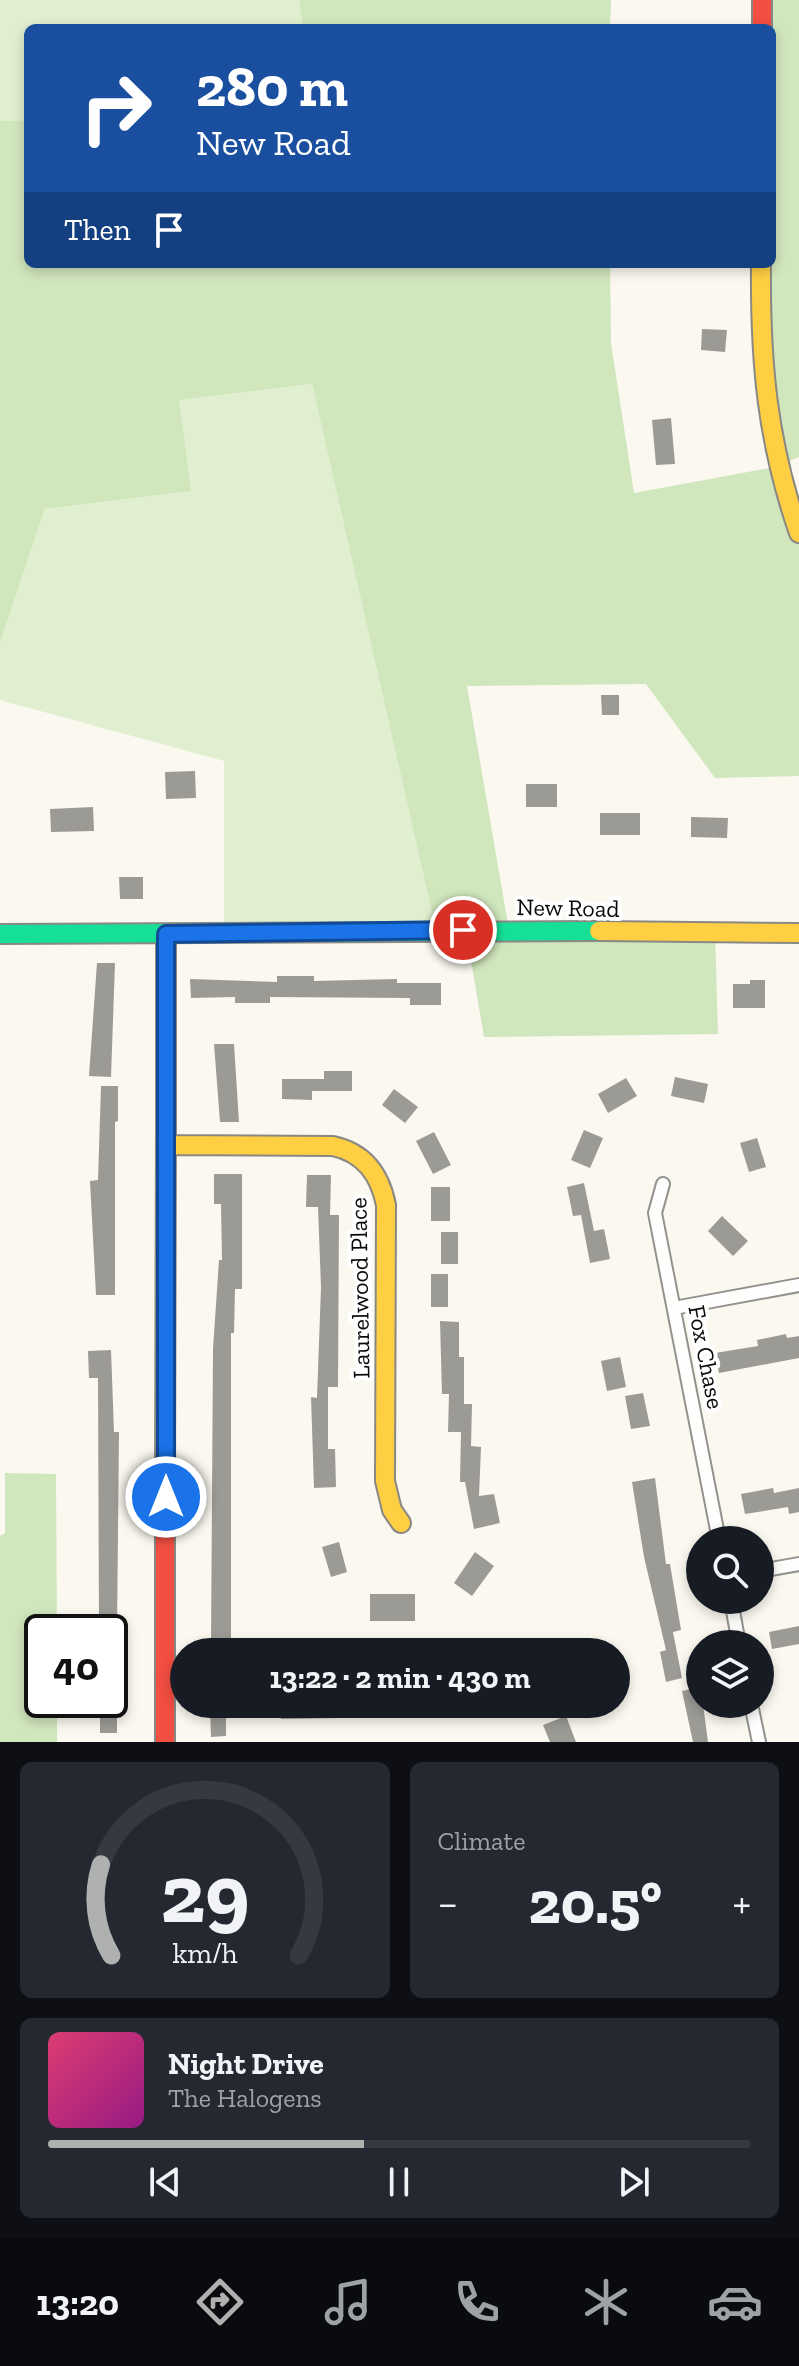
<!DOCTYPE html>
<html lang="en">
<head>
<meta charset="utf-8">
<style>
	body { margin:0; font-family:"Zilla Slab",serif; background:#242831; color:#f1f3f6; height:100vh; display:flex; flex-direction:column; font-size:30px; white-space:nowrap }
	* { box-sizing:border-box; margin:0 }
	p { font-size:26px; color:#9ea1a6 }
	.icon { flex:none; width:44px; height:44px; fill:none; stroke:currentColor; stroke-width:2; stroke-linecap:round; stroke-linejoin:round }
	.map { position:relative; height:1742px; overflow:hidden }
	.side { display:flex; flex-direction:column; gap:20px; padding:20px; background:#0d0f14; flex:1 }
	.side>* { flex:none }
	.banner { position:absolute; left:24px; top:24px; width:752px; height:244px; border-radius:12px; box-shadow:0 4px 12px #0003; background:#1a4fa0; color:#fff; overflow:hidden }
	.tools { position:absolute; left:686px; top:1526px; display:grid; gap:16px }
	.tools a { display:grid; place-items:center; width:88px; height:88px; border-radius:50%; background:#171b24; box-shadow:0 4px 12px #0003; font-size:40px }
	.speed { position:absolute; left:24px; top:1614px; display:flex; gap:16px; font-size:40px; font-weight:700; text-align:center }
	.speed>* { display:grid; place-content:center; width:104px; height:104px; border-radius:50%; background:#171b24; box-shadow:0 4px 12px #0003; line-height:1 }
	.speed .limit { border:4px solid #111; border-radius:12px; background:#fff; color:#111 }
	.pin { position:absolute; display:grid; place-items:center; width:68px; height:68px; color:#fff; margin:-34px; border:4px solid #fff; border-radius:50%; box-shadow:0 2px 8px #0007 }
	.me { position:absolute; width:88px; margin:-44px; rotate:0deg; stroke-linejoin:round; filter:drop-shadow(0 0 6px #0008) }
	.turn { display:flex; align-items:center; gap:28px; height:168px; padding:0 40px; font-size:36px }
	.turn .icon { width:104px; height:104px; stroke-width:2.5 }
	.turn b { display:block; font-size:56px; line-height:68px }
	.then { display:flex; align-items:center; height:76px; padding:0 40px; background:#0003; gap:16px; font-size:30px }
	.big { font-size:60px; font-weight:700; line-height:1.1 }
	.side .card { flex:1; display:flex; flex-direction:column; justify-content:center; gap:12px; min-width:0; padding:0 28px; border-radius:12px; background:#242831 }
	.side .dial { align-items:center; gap:0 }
	.dial svg { height:208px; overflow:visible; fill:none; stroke:#363941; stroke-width:7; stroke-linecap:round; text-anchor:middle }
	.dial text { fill:#f1f3f6; stroke:none }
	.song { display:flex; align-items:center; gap:24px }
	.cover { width:96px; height:96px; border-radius:12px; background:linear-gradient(135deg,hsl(340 70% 55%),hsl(310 70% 35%)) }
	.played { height:8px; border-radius:4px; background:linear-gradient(90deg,#afb0b0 45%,#363941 45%) }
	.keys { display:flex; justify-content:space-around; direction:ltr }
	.heat { display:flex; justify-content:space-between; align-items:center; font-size:44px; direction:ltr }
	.side .tiles { flex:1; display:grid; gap:20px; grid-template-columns:1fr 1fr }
	.card:last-child { grid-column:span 2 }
	.trip { position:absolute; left:170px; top:1638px; width:460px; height:80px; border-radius:40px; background:#171b24; box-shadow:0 4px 12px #0003; font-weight:700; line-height:80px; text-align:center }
	.tab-bar { display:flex; height:128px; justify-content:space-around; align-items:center; background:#090b0e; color:#9ea1a6 }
	.tab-bar .icon { width:56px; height:56px }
	.tab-bar .selected { color:#afb0b0 }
	.tab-bar b { font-size:36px; color:#f1f3f6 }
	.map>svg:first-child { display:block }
</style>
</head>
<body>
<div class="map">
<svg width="799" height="1742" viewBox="0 0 799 1742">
	<rect width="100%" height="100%" fill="#faf8ef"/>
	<!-- green -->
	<path fill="#e0efcf" d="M0 0H299L303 28H28V120L0 121Z
		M312 384 436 930 224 933V761L0 700V642L45 509 190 491 178 400Z"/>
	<!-- forest -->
	<path fill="#d0e6bd" d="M299 0H611L610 28H303Z
		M762 0H799V457L776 467 799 533V776L715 778 646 684 467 686 509 930 715 934 718 1034 484 1037 466 931 436 930 312 384 179 400 191 491 45 509 0 642V121L28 120V264H610L611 343 634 493 775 467 761 264H772V28H762Z
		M5 1473 56 1474 57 1632H42V1700H57V1742H0V1536L5 1533Z"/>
	<!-- building -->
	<path fill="#9c9a95" d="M702 329 727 330 725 352 701 350Z
		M671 418 675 464 656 465 652 420Z
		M601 695H619V715H602Z
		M195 771 196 798 166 799 165 772Z
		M526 784H557V807H526Z
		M93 807 94 831 51 832 50 809Z
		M600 813H640V835H600Z
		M691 817 728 818 727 838 691 837Z
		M119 877H143V899H120Z
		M97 963H115L111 1077 89 1076Z
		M277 976H314V981L397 979V983H441V1005H410V998L270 997V1003H235V997L191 998 190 979 277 982Z
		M750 980H765V1008H733V984H750Z
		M214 1044H234L239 1122H220Z
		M324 1071H352V1091H312V1100L282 1099V1079H324Z
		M675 1077 708 1084 704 1103 671 1096Z
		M626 1078 637 1096 608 1113 598 1094Z
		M101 1086H118V1121L115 1122V1295H96L90 1181 98 1180Z
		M394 1089 418 1107 405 1123 382 1105Z
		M584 1130 603 1138 590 1168 571 1160Z
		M434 1132 451 1165 433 1174 416 1141Z
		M757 1138 766 1167 749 1172 740 1143Z
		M214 1174H242V1289H235L234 1333H231V1645L211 1644 213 1349 219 1260H222L221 1204H214Z
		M307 1175H331L330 1215H339L338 1387H328V1449H335L336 1487 314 1488 311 1397 317 1398 321 1287 318 1207H306Z
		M584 1183 594 1231 604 1229 610 1259 590 1263 581 1215 573 1216 567 1187Z
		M431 1187H450V1221H431Z
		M722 1216 748 1241 733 1256 708 1231Z
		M441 1232H458V1264H441Z
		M431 1274H448V1307H431Z
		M440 1321 459 1322V1357H464V1404H472L471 1446 481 1447 479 1496 494 1494 500 1523 474 1529 465 1482H460L461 1432H448L449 1394H442Z
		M786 1334 787 1338 799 1336V1358L719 1373 715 1353 758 1346 757 1340Z
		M111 1350 114 1432H119L117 1632H99L98 1378H89L88 1351Z
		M620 1357 626 1387 607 1391 601 1361Z
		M643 1393 650 1426 631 1429 625 1396Z
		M655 1478 666 1564H670L681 1630 673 1632 682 1678 666 1682 660 1652 666 1650 644 1557 632 1482Z
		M773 1488 774 1493 799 1488V1512L789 1514 788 1507 745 1514 741 1494Z
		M339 1542 347 1572 331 1577 322 1547Z
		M475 1552 494 1566 472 1596 454 1583Z
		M370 1594H415V1621H370Z
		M799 1626V1644L772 1649 769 1632Z
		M700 1687V1704H703L708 1742H693L682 1691Z
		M100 1703H117V1733H100Z
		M281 1704H396V1717L281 1719Z
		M210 1706H226V1736L211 1737Z
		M566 1716 576 1742H550L543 1725Z"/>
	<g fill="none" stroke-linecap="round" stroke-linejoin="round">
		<!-- street casing -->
		<g stroke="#93928e" stroke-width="16">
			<path id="street" d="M663 1184 655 1213 719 1540
				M674 1308 799 1285
				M760 1571 799 1564
				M731 1600 739 1644
				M751 1704 759 1742"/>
		</g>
		<!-- fast casing -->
		<g stroke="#898884" stroke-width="22">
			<path id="fast" d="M0 934 599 931
				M166 1126V934"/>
		</g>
		<!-- slow casing -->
		<g stroke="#898884" stroke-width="22">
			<path id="slow" d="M761 264C760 361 767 441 799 533
				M599 931 799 933
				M167 1145 333 1146C365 1153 380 1175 386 1205L385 1481 392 1510 401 1523
				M165 1488 166 1126"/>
		</g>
		<!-- jam casing -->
		<g stroke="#898884" stroke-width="22">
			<path id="jam" d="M762 0V28
				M165 1742V1488"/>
		</g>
		<!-- street -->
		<use href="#street" stroke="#fefefd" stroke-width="12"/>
		<!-- fast -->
		<use href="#fast" stroke="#16e098" stroke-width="18"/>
		<!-- slow -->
		<use href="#slow" stroke="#ffcf43" stroke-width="18"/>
		<!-- jam -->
		<use href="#jam" stroke="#f24e42" stroke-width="18"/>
	</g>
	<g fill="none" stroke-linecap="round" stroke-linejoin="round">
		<!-- route casing -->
		<g stroke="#114b97" stroke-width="20">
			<path id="route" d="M166 1497V934L463 930"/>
		</g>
		<!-- route -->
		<use href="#route" stroke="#1a73e8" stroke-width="14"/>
	</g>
	<g text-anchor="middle" stroke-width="8" stroke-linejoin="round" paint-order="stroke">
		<!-- street labels -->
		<g font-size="24" fill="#0b0b0b" stroke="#fff">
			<text transform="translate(568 908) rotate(1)" y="8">New Road</text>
			<text transform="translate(360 1288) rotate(-91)" y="8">Laurelwood Place</text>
			<text transform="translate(706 1357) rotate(79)" y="8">Fox Chase</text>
		</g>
	</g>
</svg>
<div class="tools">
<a><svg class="icon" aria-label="search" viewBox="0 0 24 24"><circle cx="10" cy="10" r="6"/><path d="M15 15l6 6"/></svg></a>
<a><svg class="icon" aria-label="layers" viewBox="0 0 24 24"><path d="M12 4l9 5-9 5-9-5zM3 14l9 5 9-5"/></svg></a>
</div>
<div class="speed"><div class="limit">40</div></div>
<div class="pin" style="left:463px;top:930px;background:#d93025"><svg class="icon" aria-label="arrive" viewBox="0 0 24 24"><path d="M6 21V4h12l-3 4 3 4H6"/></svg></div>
<svg class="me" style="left:166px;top:1497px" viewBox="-20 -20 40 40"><circle r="17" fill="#1a73e8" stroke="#fff" stroke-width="3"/><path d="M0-11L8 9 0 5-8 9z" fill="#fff"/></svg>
<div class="trip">13:22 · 2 min · 430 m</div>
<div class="banner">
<div class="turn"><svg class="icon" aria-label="right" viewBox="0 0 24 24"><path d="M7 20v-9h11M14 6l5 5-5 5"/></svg><div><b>280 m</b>New Road</div></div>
<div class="then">Then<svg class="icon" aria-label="arrive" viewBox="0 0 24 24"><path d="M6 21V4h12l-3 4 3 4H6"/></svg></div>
</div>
</div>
<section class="side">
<div class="tiles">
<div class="card dial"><svg viewBox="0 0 100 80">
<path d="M14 69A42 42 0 1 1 86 69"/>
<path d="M14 69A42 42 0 0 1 10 34" stroke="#afb0b0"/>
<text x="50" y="56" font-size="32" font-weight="700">29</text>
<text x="50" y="72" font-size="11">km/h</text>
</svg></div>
<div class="card"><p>Climate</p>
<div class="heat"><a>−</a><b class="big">20.5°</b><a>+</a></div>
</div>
<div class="card">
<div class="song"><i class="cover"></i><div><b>Night Drive</b><p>The Halogens</p></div></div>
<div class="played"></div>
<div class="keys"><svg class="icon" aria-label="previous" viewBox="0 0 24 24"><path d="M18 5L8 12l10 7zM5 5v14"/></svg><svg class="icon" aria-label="pause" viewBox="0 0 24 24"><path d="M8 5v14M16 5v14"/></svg><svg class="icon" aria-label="next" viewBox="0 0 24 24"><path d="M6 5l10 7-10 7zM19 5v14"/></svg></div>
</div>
</div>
</section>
<nav class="tab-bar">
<b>13:20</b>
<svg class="icon selected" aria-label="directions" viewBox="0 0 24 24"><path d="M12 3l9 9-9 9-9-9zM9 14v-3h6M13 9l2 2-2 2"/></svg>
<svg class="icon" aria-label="music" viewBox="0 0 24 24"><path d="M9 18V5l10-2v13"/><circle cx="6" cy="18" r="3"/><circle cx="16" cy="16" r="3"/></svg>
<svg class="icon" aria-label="phone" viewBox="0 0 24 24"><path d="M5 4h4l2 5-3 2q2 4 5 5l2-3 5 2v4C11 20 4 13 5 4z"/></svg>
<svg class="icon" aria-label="climate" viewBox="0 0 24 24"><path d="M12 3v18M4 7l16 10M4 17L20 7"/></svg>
<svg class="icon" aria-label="car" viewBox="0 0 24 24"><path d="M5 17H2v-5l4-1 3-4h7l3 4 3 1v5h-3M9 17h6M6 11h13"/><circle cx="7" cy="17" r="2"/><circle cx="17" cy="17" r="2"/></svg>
</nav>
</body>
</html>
